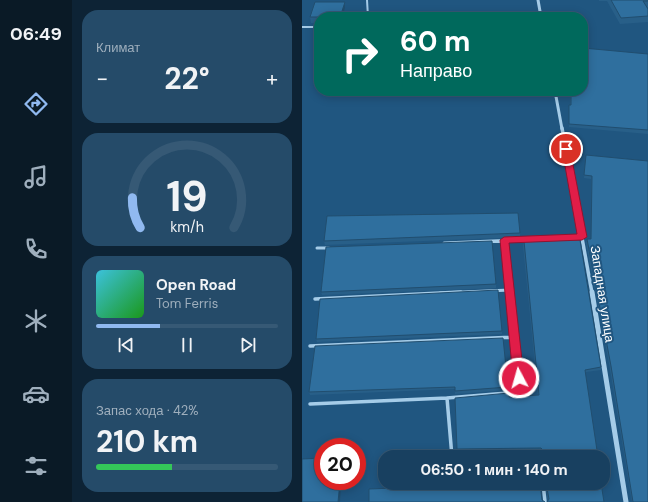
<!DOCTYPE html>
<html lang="ru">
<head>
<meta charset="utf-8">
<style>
	body { margin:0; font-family:"DM Sans",sans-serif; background:#254b69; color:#f1f3f6; height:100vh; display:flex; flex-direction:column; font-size:15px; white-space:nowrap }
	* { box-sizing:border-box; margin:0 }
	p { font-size:13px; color:#9fafbd }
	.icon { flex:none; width:22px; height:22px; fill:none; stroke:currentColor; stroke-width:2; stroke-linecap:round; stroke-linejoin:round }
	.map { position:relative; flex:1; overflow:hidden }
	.details { display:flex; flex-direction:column; gap:10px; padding:10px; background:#0d2335; width:230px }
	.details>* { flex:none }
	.top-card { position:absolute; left:12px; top:12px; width:274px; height:84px; border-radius:16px; box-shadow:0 2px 10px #0003,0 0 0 1px #365975; background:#00695c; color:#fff; overflow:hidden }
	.speed { position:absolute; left:12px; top:438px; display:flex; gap:8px; font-size:20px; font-weight:700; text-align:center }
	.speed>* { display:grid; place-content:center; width:52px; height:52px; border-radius:50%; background:#184060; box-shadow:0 2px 10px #0003,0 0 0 1px #365975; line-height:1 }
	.speed .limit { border:6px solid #d22; background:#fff; color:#111 }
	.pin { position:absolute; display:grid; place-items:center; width:34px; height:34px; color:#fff; margin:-17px; border:2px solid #fff; border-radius:50%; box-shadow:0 1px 4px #0007 }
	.me { position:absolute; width:44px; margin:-22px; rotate:354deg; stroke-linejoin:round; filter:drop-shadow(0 0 3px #0008) }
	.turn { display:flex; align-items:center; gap:14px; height:84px; padding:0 20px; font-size:18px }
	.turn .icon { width:52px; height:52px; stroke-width:2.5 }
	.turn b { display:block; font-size:28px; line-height:34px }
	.big { font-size:30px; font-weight:700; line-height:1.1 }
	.details .card { flex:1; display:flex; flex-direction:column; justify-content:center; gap:6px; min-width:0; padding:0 14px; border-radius:16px; background:#254b69 }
	.details .dial { align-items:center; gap:0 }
	.dial svg { height:104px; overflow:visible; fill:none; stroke:#365975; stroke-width:7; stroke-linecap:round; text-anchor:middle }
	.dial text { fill:#f1f3f6; stroke:none }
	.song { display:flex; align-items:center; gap:12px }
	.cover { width:48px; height:48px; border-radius:6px; background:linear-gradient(135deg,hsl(190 70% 55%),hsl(120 70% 35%)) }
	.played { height:4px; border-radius:2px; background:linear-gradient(90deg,#90b9f0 35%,#365975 35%) }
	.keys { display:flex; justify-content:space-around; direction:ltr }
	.heat { display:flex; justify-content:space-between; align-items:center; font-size:22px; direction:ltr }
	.charge { height:6px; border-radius:3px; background:linear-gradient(90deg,#34c759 42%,#365975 0) }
	.trip { position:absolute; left:76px; top:450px; width:232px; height:40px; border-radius:16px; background:#184060; box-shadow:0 2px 10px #0003,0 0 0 1px #365975; font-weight:700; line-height:40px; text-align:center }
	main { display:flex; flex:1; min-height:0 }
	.menu { display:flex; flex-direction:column; width:72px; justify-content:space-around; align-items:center; background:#0a1a26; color:#9fafbd }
	.menu .icon { width:28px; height:28px }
	.menu .current { color:#90b9f0 }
	.menu b { font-size:18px; color:#f1f3f6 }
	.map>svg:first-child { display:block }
</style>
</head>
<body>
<main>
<nav class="menu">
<b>06:49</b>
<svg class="icon current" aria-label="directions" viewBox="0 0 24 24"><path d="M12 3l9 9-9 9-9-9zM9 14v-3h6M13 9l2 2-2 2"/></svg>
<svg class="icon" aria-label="music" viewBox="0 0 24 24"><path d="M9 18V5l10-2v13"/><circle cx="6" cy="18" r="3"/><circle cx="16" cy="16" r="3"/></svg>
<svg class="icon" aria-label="phone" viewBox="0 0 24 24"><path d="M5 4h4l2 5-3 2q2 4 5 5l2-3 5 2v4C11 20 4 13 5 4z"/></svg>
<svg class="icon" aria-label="climate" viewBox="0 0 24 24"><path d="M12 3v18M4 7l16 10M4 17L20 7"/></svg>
<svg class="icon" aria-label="car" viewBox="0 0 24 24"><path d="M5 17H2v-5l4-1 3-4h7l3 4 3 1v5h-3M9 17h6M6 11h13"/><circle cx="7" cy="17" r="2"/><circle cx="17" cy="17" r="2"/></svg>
<svg class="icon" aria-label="filters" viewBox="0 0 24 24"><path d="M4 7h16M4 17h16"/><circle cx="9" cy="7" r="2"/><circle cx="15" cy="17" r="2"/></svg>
</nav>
<section class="details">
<div class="card"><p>Климат</p>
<div class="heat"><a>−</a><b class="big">22°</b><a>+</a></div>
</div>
<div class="card dial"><svg viewBox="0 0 100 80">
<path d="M14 69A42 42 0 1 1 86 69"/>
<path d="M14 69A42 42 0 0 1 8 46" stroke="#90b9f0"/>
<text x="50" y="56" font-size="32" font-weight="700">19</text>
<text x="50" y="72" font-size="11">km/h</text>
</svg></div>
<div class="card">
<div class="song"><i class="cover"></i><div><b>Open Road</b><p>Tom Ferris</p></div></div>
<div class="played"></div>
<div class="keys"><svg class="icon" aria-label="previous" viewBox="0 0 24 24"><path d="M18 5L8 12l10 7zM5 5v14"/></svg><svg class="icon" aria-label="pause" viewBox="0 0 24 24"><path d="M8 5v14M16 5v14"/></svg><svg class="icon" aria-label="next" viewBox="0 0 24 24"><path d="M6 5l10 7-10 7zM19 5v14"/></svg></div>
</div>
<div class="card"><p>Запас хода · 42%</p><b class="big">210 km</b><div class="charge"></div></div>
</section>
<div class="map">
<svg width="346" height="502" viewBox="0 0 346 502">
	<rect width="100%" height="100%" fill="#205680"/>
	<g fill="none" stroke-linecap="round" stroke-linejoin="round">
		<!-- lane-far2 -->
		<path stroke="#a5cce8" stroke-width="2" d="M65 0 66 17
			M191 17 238 14
			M0 27H17"/>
		<!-- lane-far1 -->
		<path stroke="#a5cce8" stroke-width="3" d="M202 240 208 293
			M142 243 281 237
			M15 248H27
			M138 293 208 290"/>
		<!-- lane -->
		<path stroke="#a5cce8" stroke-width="3.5" d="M13 299 159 292
			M8 346 213 337
			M8 404 145 398
			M150 457 145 398 218 392 207 292
			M181 457 239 455V457
			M241 483 243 502"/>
		<!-- street-far2 -->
		<path stroke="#a5cce8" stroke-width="3" d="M236 0 239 17
			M253 91 260 129"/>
		<!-- street-far1 -->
		<path stroke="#a5cce8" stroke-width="3.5" d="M260 128 290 293"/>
		<!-- street -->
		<path stroke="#a5cce8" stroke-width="5" d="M290 292 324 502"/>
	</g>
	<!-- wall -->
	<path fill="#285f88" d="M297 0H346V7H345L346 9V22L318 24 305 1H297Z
		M43 8 41 17H17V23H9L8 17Z
		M346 54V134L267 127V105H268V91H281Z
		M284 155 346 161V502H330L308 369 284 243 285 239H289V179L282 178Z
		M218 233V237L23 245 22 241Z
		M222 241 299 367V370L284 372 242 456V455L238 451 155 452 153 398 207 397 236 395 221 245Z
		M194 284V288L20 295 19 292Z
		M200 331V334L15 342 14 339Z
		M201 338 206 390 153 394V389L8 395 7 392Z
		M243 483H299L246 500Z"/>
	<!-- shaded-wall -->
	<path fill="#214e6f" d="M43 2V8L41 17H38Z
		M38 482 39 486 38 502H36Z"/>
	<!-- building -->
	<path fill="#2f6f9e" stroke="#214e6f" d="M309 0H346V1H341L346 9V16L319 18Z
		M13 2H43L38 17H8Z
		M281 48 346 54V130L267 124V105H269V91H281Z
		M284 155 346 161V502H331L309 366 285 239H289L290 176 282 175Z
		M216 213 218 233 22 241 25 216Z
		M278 240 299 367 283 370 296 457H241L242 456 243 452 239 448 155 449 153 398 207 393V397L237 395 222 241Z
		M190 241 194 284 19 292 24 247Z
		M196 290 200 331 14 339 18 299Z
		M201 338 206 387 153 391V387L7 392 13 346Z
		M21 458V481H32V482H38L36 502H0V459Z
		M218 483H238L240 500 243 502H67V489Z
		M244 483H299L302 502H245L247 499Z"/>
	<!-- route -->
	<path fill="#e11d48" stroke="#92132f" d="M261 147H264L268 149 285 237 280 240 207 243 222 378 221 381 217 383 213 381 211 378 198 240 202 237 275 234 260 149Z"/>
	<g text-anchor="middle" stroke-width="4" stroke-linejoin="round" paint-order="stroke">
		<!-- street labels -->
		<g font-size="13" fill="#fff" stroke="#205680">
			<text transform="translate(301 294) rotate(81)" y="5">Западная улица</text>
		</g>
	</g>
</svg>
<div class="speed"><div class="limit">20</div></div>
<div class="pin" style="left:264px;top:149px;background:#d93025"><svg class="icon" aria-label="arrive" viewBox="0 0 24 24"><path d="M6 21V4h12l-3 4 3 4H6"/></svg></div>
<svg class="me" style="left:217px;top:378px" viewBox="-20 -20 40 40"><circle r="17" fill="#e11d48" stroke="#fff" stroke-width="3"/><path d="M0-11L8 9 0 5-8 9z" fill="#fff"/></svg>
<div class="trip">06:50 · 1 мин · 140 m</div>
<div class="top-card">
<div class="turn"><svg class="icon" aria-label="right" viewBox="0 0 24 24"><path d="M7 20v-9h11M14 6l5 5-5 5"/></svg><div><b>60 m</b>Направо</div></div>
</div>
</div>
</main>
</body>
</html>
